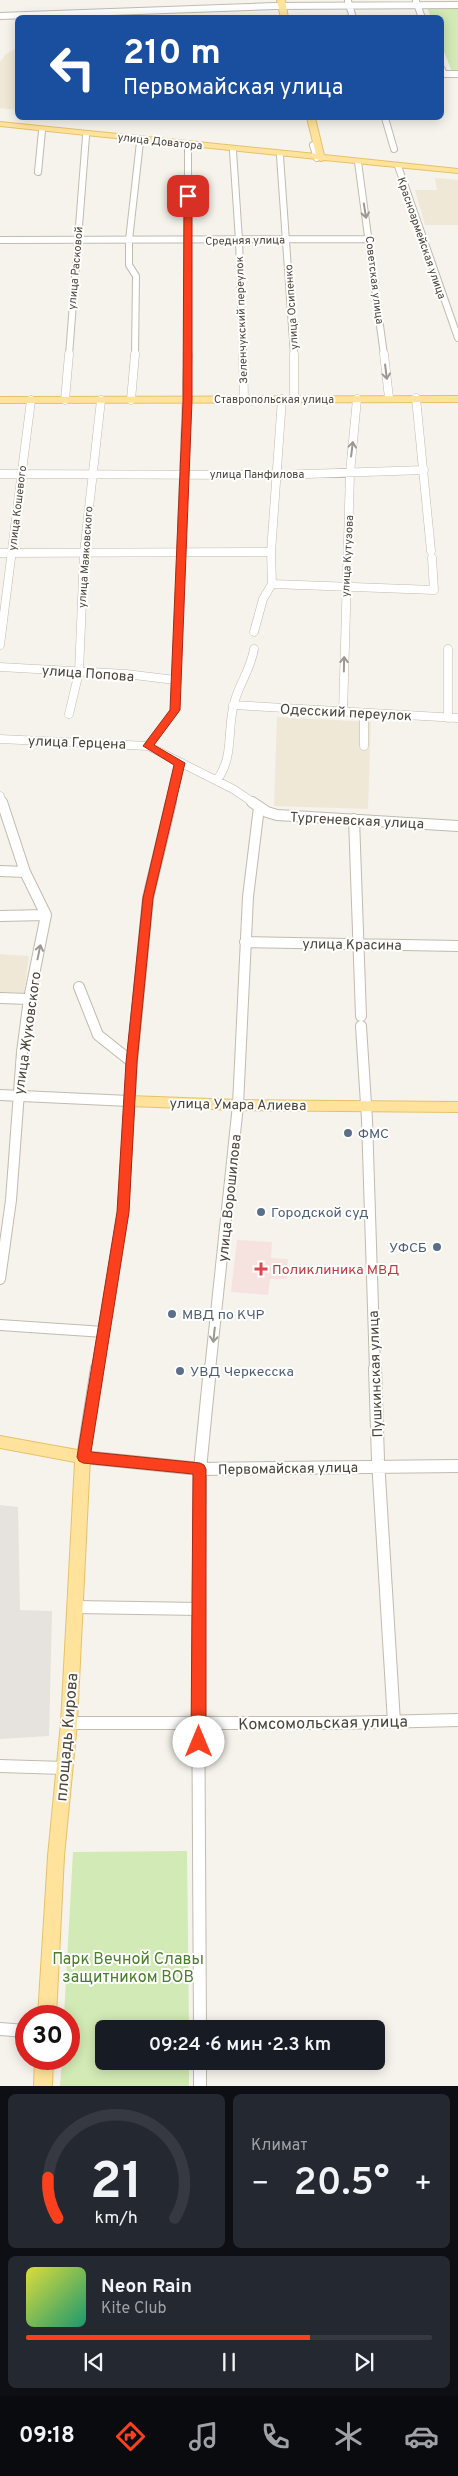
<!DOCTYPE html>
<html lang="ru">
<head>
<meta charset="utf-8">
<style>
	body { margin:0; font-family:Overpass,sans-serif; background:#242831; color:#f1f3f6; height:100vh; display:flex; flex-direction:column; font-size:19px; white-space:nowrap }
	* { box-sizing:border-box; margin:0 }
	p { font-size:16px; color:#9ea1a6 }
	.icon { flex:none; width:28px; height:28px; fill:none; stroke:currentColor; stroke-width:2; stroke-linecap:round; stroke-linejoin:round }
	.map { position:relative; height:2086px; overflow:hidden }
	.side { display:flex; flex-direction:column; gap:8px; padding:8px; background:#0d0f14; flex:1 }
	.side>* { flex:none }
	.banner { position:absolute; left:15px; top:15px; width:429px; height:105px; border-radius:8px; box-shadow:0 2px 12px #0003; background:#1a4fa0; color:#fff; overflow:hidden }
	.speed { position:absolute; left:15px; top:2005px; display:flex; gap:10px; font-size:25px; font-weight:700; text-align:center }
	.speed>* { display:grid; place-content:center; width:65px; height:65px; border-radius:50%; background:#171b24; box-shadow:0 2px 12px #0003; line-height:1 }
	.speed .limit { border:8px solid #d22; background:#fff; color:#111 }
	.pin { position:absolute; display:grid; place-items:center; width:42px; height:42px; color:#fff; margin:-21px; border-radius:10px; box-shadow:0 2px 8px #0006 }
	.me { position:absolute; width:55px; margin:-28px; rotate:0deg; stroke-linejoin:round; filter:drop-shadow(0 0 4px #0008) }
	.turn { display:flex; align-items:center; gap:18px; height:105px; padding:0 25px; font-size:22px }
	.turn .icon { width:65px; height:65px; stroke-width:2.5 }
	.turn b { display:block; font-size:35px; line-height:42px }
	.big { font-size:38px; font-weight:600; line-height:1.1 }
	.side .card { flex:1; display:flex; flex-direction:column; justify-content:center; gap:8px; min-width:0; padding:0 18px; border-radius:8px; background:#242831 }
	.side .dial { align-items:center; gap:0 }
	.dial svg { height:130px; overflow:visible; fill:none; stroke:#363941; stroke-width:7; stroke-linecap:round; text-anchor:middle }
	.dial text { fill:#f1f3f6; stroke:none }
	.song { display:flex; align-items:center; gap:15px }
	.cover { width:60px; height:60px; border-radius:8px; background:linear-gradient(135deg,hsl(60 70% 55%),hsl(160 70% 35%)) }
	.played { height:5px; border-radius:2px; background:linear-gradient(90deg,#fc3f1d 70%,#363941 70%) }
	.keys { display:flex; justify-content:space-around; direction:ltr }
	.heat { display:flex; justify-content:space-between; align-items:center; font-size:28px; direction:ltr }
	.side .tiles { flex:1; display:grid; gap:8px; grid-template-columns:1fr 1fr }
	.card:last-child { grid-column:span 2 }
	.trip { position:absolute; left:95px; top:2020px; width:290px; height:50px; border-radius:8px; background:#171b24; box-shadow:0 2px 12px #0003; font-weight:600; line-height:50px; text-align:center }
	.dock { display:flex; height:80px; justify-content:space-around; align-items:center; background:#090b0e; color:#9ea1a6 }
	.dock .icon { width:35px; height:35px }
	.dock .active { color:#fc3f1d }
	.dock b { font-size:22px; color:#f1f3f6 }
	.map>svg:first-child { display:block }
</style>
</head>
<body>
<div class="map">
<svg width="458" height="2086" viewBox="0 0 458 2086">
	<rect width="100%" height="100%" fill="#f6f3ec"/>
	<!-- industrial -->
	<path fill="#e6e2dd" d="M0 1505 18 1507 20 1610 52 1611 49 1736 0 1739Z"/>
	<!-- education -->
	<path fill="#efe8d6" d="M17 48V110L0 108V62L6 54Z
		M435 178 458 180V225H425L415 190H437Z
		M277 717 371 722 368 809 274 806Z
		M0 954 29 956 24 993 0 992Z"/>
	<!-- medical -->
	<path fill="#f6e3e0" d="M237 1240 272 1242 271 1258 288 1259 287 1279H270L268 1295 231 1292Z"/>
	<!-- green -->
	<path fill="#d2eab5" d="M458 7V72H452L441 44V18L431 17 427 8Z
		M187 1851 189 2029H104V2061H189V2086H60L62 2059H69V2016H64L73 1852Z"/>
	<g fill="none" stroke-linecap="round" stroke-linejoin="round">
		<!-- minor-far3 casing -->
		<g stroke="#c2bbae" stroke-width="8">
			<path id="minor-far3" d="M348 1 353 18
				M416 1 422 18
				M0 16 275 6 458 5
				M441 68 444 74H458
				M385 118 394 149
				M313 145 317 158
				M188 147V355
				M233 151 239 240 243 355
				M280 156 294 355
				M358 162 384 355
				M398 166 458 338
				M38 172 42 131
				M0 240 370 239
				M69 355 86 136
				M135 355 136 276 129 265V240L140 142"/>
		</g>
		<!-- minor-far2 casing -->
		<g stroke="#c2bbae" stroke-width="9">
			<path id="minor-far2" d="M243 354 244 399
				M294 354V399
				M384 354 389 398
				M416 398 431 551
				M65 400 69 354
				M131 400 135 354
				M0 474 277 475 424 470
				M0 553 271 552
				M272 584 434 590 432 558
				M254 632 263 599 272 584 271 552 282 399
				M0 645 31 400
				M448 649V718
				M0 667 126 674 175 680
				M233 705 458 718
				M343 713 350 473 357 399
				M69 714 79 672 84 553 101 400
				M364 714V746
				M0 739 148 746 233 789 254 803
				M148 746 175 710 188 354
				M217 780C235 756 226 728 235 700 240 683 251 668 254 649
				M0 796 2 803
				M171 803 180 763"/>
		</g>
		<!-- minor-far1 casing -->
		<g stroke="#c2bbae" stroke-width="12">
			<path id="minor-far1" d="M252 802 267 812 277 815 458 826
				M354 819 361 1016
				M0 871 25 872
				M0 916 46 915
				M245 942 458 946
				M79 987 98 1035 132 1062
				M0 998 29 999
				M361 1026 367 1120 375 1370
				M0 1095 129 1101
				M0 1279 11 1200 22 1052 29 999 46 915 25 872 2 802
				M0 1325 104 1332
				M97 1370 123 1212 132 1062 148 898 171 802
				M210 1370 238 1105 248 897 259 807"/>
		</g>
		<!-- minor casing -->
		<g stroke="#c2bbae" stroke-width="14">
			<path id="minor" d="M97 1368 83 1457 200 1469 458 1466
				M375 1368 378 1460 394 1722
				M76 1607 199 1609
				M69 1723H340L458 1720
				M0 1766 64 1768
				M0 2029 26 2031
				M200 2029 198 1667 200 1469 210 1368
				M200 2061V2086"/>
		</g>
		<!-- major casing -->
		<g stroke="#e6c16a" stroke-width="2">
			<path id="major" d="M277 0H285L288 18H281Z
				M307 118H315L324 155 458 169V173L324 160 321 161 317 159 0 126V122L316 154Z
				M458 396V402L0 403V397Z
				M129 1096 238 1100 458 1102V1112L238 1110 129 1106 124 1104 123 1101 124 1098Z
				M0 1436 83 1451 88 1453 90 1457 77 1723 64 1856 56 2016H38L48 1856 61 1723 75 1462 0 1448Z
				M35 2059H53L52 2086H34Z"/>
		</g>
		<!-- minor-far3 -->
		<use href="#minor-far3" stroke="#fff" stroke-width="6"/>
		<!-- minor-far2 -->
		<use href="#minor-far2" stroke="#fff" stroke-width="8"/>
		<!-- minor-far1 -->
		<use href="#minor-far1" stroke="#fff" stroke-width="10"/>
		<!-- minor -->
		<use href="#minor" stroke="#fff" stroke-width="12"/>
		<!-- major -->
		<use href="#major" fill="#ffe39c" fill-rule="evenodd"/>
	</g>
	<!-- one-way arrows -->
	<defs><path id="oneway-shaft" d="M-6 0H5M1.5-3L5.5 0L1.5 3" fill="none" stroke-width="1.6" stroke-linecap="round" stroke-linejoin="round" transform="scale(1.25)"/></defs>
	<g stroke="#9c9892">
		<use href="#oneway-shaft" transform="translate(365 211) rotate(81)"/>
		<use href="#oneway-shaft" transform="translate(386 372) rotate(83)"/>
		<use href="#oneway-shaft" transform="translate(352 449) rotate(-83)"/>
		<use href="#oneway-shaft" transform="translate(344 664) rotate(-89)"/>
		<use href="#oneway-shaft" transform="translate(39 952) rotate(-78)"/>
		<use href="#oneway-shaft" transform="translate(214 1335) rotate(96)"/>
	</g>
	<!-- route -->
	<path fill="#fc3f1d" stroke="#a42913" d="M188 194 192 196V400L180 710 154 745 185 763 153 898 137 1062 129 1212 91 1452 200 1463 204 1465 206 1469V1742L204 1747 199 1749 193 1747 191 1742 193 1474 83 1463 79 1461 77 1457 117 1212 126 1062 143 898 174 765 143 746 170 710 183 400 184 196Z"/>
	<!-- markers -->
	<g fill="#5c6f8a" stroke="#fff" stroke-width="2">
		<circle cx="348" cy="1133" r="5"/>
		<circle cx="261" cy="1212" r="5"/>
		<circle cx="437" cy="1247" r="5"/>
		<circle cx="172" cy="1314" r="5"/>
		<circle cx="180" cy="1371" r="5"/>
	</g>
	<path fill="#e0444e" stroke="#fff" stroke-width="2" d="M258.5 1261.5h5v5h5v5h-5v5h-5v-5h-5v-5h5z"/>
	<g text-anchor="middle" stroke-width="4" stroke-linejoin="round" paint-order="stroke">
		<!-- far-street labels -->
		<g font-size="11" fill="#4b4439" stroke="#fff">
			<text transform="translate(160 141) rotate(6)" y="4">улица Доватора</text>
			<text transform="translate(422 238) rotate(71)" y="4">Красноармейская улица</text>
			<text transform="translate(245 240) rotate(-1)" y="4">Средняя улица</text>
			<text transform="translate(75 268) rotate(-85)" y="4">улица Расковой</text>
			<text transform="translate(375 280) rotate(83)" y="4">Советская улица</text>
			<text transform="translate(291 307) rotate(-94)" y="4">улица Осипенко</text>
			<text transform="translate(241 320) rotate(-92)" y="4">Зеленчукский переулок</text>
			<text x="274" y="403">Ставропольская улица</text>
			<text x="257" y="478">улица Панфилова</text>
			<text transform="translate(17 508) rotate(-83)" y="4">улица Кошевого</text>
			<text transform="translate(347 556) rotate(-87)" y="4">улица Кутузова</text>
			<text transform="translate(85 557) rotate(-86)" y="4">улица Маяковского</text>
		</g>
		<!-- street labels -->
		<g font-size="14" fill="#4b4439" stroke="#fff">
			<text transform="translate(88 673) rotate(4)" y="5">улица Попова</text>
			<text transform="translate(346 712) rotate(3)" y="5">Одесский переулок</text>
			<text transform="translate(77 742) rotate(2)" y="5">улица Герцена</text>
			<text transform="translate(357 820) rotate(3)" y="5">Тургеневская улица</text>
			<text transform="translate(352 944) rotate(1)" y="5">улица Красина</text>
			<text transform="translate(27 1033) rotate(-82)" y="5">улица Жуковского</text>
			<text transform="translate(238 1104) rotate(1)" y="5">улица Умара Алиева</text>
			<text transform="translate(229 1198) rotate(-84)" y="5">улица Ворошилова</text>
			<text transform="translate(375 1374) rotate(-92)" y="5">Пушкинская улица</text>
			<text transform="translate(288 1468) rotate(-1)" y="5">Первомайская улица</text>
		</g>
		<!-- service labels -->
		<g font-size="14" fill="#4e5e75" stroke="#fff" text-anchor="start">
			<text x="358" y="1138">ФМС</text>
			<text x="271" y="1217">Городской суд</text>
			<text x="427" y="1252" text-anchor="end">УФСБ</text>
			<text x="182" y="1319">МВД по КЧР</text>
			<text x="190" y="1376">УВД Черкесска</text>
		</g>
		<!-- health labels -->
		<g font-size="14" fill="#be3a42" stroke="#fff" text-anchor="start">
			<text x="272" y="1274">Поликлиника МВД</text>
		</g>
		<!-- near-street labels -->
		<g font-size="16" fill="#4b4439" stroke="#fff">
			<text transform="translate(323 1722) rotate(-1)" y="6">Комсомольская улица</text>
			<text transform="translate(66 1737) rotate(-85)" y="6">площадь Кирова</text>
		</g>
		<!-- near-park labels -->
		<g font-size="16" fill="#4a7f2a" stroke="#fff">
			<text x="128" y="1964">Парк Вечной Славы<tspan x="128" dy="18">защитником ВОВ</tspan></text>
		</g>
	</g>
</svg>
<div class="speed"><div class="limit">30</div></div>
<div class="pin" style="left:188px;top:196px;background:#d93025"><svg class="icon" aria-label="arrive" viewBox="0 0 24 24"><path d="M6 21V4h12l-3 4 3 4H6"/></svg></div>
<svg class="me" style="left:199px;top:1742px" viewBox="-20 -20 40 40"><circle r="19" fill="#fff"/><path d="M0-13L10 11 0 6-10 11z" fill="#fc3f1d"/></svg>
<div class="trip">09:24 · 6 мин · 2.3 km</div>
<div class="banner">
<div class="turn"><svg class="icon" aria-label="left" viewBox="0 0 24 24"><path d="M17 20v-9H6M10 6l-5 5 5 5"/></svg><div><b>210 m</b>Первомайская улица</div></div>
</div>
</div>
<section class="side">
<div class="tiles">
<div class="card dial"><svg viewBox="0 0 100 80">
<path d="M14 69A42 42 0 1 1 86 69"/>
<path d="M14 69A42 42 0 0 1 8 44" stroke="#fc3f1d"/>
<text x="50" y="56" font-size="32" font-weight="700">21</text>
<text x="50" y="72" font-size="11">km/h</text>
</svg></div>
<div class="card"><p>Климат</p>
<div class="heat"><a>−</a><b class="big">20.5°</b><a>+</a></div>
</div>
<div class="card">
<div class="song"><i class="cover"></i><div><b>Neon Rain</b><p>Kite Club</p></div></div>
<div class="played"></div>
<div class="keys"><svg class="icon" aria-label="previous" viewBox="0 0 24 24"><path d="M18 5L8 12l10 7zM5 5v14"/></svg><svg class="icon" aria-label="pause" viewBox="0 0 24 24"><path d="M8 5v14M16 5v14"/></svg><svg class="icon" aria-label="next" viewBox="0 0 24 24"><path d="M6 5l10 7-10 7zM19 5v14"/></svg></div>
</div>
</div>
</section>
<nav class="dock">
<b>09:18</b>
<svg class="icon active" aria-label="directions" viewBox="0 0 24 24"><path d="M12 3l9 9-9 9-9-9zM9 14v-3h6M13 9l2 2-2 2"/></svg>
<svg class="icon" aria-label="music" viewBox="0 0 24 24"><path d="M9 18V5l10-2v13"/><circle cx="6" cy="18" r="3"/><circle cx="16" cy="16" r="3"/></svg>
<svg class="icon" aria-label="phone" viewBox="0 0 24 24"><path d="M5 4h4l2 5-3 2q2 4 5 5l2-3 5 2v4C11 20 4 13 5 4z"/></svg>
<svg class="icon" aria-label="climate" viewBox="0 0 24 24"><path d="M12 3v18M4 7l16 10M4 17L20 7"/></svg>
<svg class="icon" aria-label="car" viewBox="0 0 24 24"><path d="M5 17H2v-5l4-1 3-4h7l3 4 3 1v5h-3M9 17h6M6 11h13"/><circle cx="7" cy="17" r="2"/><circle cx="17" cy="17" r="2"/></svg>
</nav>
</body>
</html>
